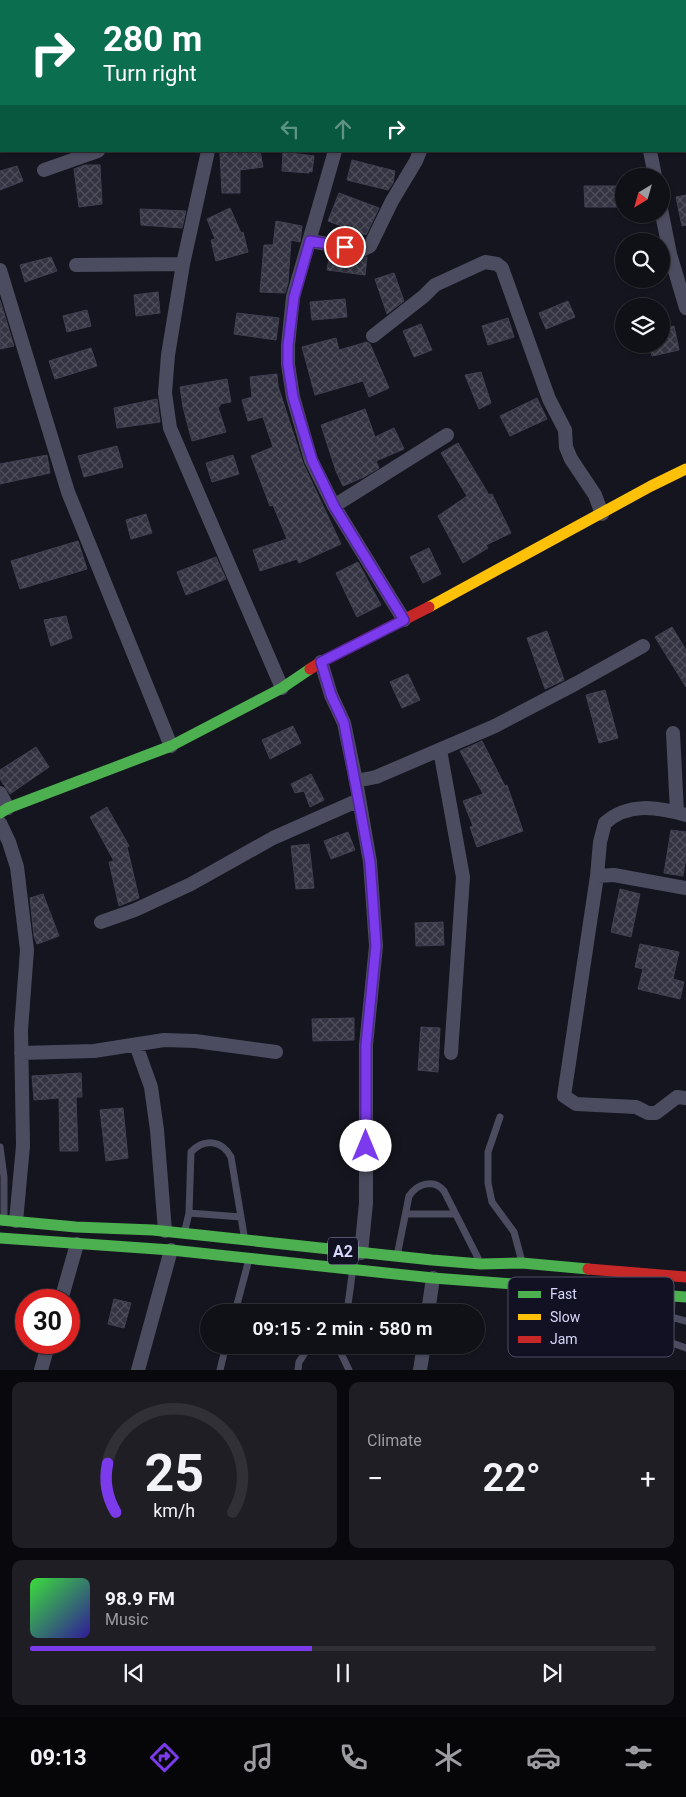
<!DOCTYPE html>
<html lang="en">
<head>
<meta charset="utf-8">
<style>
	body { margin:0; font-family:Roboto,sans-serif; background:#1e1e24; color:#f1f3f6; height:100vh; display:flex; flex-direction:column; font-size:19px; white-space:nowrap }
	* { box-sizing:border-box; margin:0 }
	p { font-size:16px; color:#9c9da1 }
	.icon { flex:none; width:28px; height:28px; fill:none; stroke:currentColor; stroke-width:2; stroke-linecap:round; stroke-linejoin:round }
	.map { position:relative; height:1370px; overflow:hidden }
	.details { display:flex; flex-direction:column; gap:12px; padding:12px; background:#09090d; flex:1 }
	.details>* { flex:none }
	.top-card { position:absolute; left:0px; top:0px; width:686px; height:152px; box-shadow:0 1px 4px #0004,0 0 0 1px #303036; background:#0b6e4f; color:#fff; overflow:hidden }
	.needle { width:32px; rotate:217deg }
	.controls { position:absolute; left:615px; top:168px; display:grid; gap:10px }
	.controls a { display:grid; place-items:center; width:55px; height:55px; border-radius:50%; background:#101017; box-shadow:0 1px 4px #0004,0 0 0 1px #303036; font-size:25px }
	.speed { position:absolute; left:15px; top:1289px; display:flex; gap:10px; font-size:25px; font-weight:700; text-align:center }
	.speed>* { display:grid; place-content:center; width:65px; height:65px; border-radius:50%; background:#101017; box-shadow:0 1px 4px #0004,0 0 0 1px #303036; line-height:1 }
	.speed .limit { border:8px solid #d22; background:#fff; color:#111 }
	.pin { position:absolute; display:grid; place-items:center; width:42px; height:42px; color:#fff; margin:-21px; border:2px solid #fff; border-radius:50%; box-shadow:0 1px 5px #0007 }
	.me { position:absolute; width:55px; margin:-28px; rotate:0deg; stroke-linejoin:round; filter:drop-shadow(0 0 4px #0008) }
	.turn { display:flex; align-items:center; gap:18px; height:105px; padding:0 20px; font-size:22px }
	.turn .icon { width:65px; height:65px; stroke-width:2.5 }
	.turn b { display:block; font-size:35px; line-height:42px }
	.lanes { display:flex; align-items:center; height:48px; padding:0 20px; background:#0003; justify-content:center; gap:25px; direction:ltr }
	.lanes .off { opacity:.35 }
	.big { font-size:38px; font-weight:600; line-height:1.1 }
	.details .tile { flex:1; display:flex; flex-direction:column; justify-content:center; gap:8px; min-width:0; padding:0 18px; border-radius:10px; background:#1e1e24 }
	.details .dial { align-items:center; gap:0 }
	.dial svg { height:130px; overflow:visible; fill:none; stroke:#303036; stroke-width:7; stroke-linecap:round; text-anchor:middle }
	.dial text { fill:#f1f3f6; stroke:none }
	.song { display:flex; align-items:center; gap:15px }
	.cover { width:60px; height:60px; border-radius:8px; background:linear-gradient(135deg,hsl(120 70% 55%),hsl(250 70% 35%)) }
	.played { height:5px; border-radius:2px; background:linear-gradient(90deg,#7c3aed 45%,#303036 45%) }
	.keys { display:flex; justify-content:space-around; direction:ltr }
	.heat { display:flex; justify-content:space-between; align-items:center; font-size:28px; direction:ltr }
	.details .tiles { flex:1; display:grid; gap:12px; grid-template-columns:1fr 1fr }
	.tile:last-child { grid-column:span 2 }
	.trip { position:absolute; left:200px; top:1304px; width:285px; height:50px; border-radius:25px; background:#101017; box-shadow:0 1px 4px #0004,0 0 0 1px #303036; font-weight:600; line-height:50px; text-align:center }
	.dock { display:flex; height:80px; justify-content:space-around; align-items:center; background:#060609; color:#9c9da1 }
	.dock .icon { width:35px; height:35px }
	.dock .on { color:#7c3aed }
	.dock b { font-size:22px; color:#f1f3f6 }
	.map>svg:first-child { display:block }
</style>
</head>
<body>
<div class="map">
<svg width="686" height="1370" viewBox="0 0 686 1370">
	<defs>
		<pattern id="building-cross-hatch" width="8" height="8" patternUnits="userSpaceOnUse" patternTransform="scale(1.25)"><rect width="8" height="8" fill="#333341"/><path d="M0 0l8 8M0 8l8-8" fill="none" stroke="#50505d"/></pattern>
	</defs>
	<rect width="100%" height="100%" fill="#15151f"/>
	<!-- building -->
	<path fill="url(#building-cross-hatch)" stroke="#414052" d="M231 151H260L263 167 240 170V193H222L220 153Z
		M283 152 314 156 312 172 309 171V173L282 171Z
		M352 160 395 171 393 183 388 190 347 180Z
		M85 165H100L102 204 79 207 74 169Z
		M17 166 23 181 0 190V171Z
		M584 186H624V207H585Z
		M339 193 379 208 366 235 328 221Z
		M686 195V225L682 226 676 197Z
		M230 208 241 233 243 232 248 252 216 261 211 240 215 239 207 219Z
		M140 209 186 211 182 228 141 225Z
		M276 221 302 226 300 242 291 240 288 283 285 293 260 292 264 245H273Z
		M330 253 361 259 367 257 365 275 327 270Z
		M51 257 57 271 25 282 20 265Z
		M394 273 404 301 387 314 375 279Z
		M158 292 160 313 136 316 134 295Z
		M345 299 347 317 312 320 310 302Z
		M0 300 14 346 0 349Z
		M568 301 575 317 546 329 539 313Z
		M87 310 91 326 67 332 63 316Z
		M237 313 279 318 276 340 234 334Z
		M508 318 514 337 488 345 482 326Z
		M421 324 432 350 414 357 403 331Z
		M674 326 679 350 652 356 649 344H661V329Z
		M336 338 339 350 367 342 370 344 389 388 369 397 363 381 315 395 302 347Z
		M91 348 97 366 55 379 49 361Z
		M481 372 491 403 479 409 465 375Z
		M277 374 278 386 303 463 341 544 299 563 297 559 260 571 253 550 287 539 273 505 270 506 251 456 273 447 263 417 248 421 242 400 252 397 250 377Z
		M227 379 231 402 220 404V406L218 407 226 432 192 441 183 407 180 387Z
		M537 398 547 419 510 436 500 416Z
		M157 399 160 422 117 428 114 408Z
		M365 409 375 437 394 428 404 449 376 461 379 468 364 477 343 486 336 471 321 425Z
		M458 443 489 495 492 494 511 533 486 545 488 548 463 563 438 516 467 496 441 453Z
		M117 446 123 467 84 477 78 456Z
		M47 455 50 473 0 484V464Z
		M233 455 239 474 212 482 206 463Z
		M146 514 152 533 131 539 126 520Z
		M78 541 87 569 20 589 11 561Z
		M429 548 441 574 423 583 410 557Z
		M216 557 226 579 186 595 177 572Z
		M358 562 381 605 357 617 336 573Z
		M66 616 72 638 51 646 44 620Z
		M672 627 686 650V687L655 637Z
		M547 631 564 680 545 689 527 638Z
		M408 674 420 700 402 708 390 682Z
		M605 690 618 738 599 743 586 695Z
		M293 726 301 743 270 759 262 740Z
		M482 741 505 786 507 785 523 831 477 847 470 827 473 826 463 801 483 794 460 751Z
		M36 747 49 767 10 794 0 779V770Z
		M311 774 324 800 310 807 304 791 295 793 291 784Z
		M107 807 129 846 127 847 139 898 119 906 109 862 114 861 90 817Z
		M671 830 686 832V858L683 876 664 873Z
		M348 832 355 850 331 859 324 841Z
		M309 844 314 888 296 889 291 846Z
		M620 889 640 894 631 937 611 932Z
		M43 894 59 936 37 944 34 936 30 898Z
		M443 922 444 945 416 946 415 923Z
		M640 944 679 952 673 979 684 982 680 999 638 989 643 969 635 967Z
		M354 1018V1040L313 1041 312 1019Z
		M421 1027 440 1028 438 1072 418 1070Z
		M81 1073 82 1097H76L78 1151H60L59 1098 34 1100 32 1076Z
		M123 1108 128 1158 106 1161 100 1110Z
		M114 1299 131 1303 124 1328 108 1324Z"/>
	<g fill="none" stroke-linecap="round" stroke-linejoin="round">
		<!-- lane -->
		<path stroke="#4b4c5f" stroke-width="7" d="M500 1117 488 1152V1183L492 1202 514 1232 521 1258
			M0 1147 4 1177V1217
			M189 1213 241 1217
			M406 1214H455
			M185 1230 189 1213 191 1152C204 1138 222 1140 231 1157L244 1235
			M398 1251 409 1196C417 1184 434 1178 444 1191L478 1258
			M672 1301 670 1339 672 1343 686 1348
			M235 1312 248 1263
			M347 1312 352 1275
			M671 1317 686 1321
			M337 1345 349 1370
			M220 1370 226 1345
			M298 1370 299 1362 310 1345"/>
		<!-- street -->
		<path stroke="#4b4c5f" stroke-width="14" d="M16 0V1
			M357 0 360 1
			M587 0 589 1
			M374 1 375 0
			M662 1 663 0
			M0 50 1 49
			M685 61 686 62
			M208 151 183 264 168 355 165 393 170 428 282 688
			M335 151 293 297 288 345V364L293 397 311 460 334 506 404 620
			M650 151 655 176
			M44 170 98 151
			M661 209 670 254 686 308
			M310 241 362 250 370 246 392 201 416 161 420 151
			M76 265 183 264
			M0 270 68 492 171 746
			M373 336 424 296 435 285 485 262 497 264 502 268 549 399 565 430 566 447 571 459 595 495 602 514
			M334 506 447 435
			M321 662 331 695 344 723 356 781 370 862 376 946 366 1045V1203L361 1253
			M673 733 677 812
			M440 750 463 877 451 1053
			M356 781 376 777 495 726 575 684 643 646
			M0 793 8 808
			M686 815C658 807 628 802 605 823L600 842 597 876 564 1096 576 1104 636 1107 648 1113H656L677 1097 686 1098
			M0 823 9 842 17 867 27 950 21 1030 23 1146 16 1221
			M597 876 614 875 686 888
			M101 922 135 910 191 884 273 838 359 800
			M136 1045 151 1087 157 1130 165 1231
			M21 1053 94 1051 164 1040 195 1041 276 1052
			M61 1300 77 1244
			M428 1312 433 1278
			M41 1370 49 1342
			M138 1370 171 1250
			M420 1370 424 1345"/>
		<!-- fast -->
		<path stroke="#4caf50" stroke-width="11" d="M0 813 8 808 171 746 282 688 310 669
			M0 1220 76 1227 153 1230 432 1260 481 1264 522 1263 588 1269
			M0 1238 171 1250 433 1278 686 1297"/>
		<!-- slow -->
		<path stroke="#ffc107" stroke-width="11" d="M429 607 651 486 686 469"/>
		<!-- jam -->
		<path stroke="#c62828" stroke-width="11" d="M310 669 321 662 429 607
			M588 1269 686 1277"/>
	</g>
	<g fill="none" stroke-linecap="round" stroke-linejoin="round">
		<!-- route casing -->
		<g stroke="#51269a" stroke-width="12">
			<path id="route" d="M345 247 310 241 294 297 288 345V364L293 397 312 460 327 491 334 506 404 620 321 662 331 695 344 723 370 862 376 946 366 1045V1146"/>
		</g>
		<!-- route -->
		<use href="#route" stroke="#7c3aed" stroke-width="9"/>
	</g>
	<g text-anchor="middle" stroke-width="5" stroke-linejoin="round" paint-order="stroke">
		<!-- shield labels -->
		<rect fill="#111123" stroke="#9c9cba" stroke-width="1" x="328" y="1237.5" width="30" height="27" rx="4"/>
		<g font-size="16" font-weight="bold" fill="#d7d7fb">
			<text x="343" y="1257">A2</text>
		</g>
	</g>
	<!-- legend -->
	<rect x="508" y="1277" width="166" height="80" rx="8" fill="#111123" stroke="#4c4c64" stroke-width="1"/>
	<rect x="518" y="1291" width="23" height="7" fill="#4caf50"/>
	<rect x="518" y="1314" width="23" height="6" fill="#ffc107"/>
	<rect x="518" y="1336" width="23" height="7" fill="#c62828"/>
	<g font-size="14" fill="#d7d7fb">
		<text x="550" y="1299">Fast</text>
		<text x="550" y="1322">Slow</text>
		<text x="550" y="1344">Jam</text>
	</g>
</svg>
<div class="controls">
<a><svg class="needle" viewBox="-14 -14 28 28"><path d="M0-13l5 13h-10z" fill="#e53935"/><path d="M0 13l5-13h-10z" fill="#9c9da1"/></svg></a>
<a><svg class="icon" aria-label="search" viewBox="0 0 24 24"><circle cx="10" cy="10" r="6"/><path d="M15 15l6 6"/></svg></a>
<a><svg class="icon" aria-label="layers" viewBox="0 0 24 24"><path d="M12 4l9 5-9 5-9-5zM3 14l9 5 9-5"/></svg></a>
</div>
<div class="speed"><div class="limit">30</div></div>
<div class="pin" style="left:345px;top:247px;background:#d93025"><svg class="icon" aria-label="arrive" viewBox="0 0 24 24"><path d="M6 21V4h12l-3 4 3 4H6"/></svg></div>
<svg class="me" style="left:366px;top:1146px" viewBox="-20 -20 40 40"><circle r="19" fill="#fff"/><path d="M0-13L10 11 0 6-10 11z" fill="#7c3aed"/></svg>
<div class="trip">09:15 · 2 min · 580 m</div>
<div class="top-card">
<div class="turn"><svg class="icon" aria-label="right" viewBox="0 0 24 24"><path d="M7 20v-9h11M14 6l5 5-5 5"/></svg><div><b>280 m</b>Turn right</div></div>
<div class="lanes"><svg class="icon off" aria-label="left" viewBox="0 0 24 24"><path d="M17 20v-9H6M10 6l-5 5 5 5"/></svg><svg class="icon off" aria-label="ahead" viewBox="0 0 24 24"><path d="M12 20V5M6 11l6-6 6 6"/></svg><svg class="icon" aria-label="right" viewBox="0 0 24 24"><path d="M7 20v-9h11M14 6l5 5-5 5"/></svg></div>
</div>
</div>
<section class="details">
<div class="tiles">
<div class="tile dial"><svg viewBox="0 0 100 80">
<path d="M14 69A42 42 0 1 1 86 69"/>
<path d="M14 69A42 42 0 0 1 9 39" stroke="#7c3aed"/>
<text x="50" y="56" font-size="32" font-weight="700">25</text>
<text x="50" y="72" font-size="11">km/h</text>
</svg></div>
<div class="tile"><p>Climate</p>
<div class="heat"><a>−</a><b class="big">22°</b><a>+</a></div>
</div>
<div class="tile">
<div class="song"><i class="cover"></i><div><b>98.9 FM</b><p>Music</p></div></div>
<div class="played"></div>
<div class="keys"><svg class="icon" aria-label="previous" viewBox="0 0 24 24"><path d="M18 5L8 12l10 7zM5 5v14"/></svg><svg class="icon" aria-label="pause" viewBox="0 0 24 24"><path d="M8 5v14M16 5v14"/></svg><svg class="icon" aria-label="next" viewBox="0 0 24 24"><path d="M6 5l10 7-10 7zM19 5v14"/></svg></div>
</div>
</div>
</section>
<nav class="dock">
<b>09:13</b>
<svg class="icon on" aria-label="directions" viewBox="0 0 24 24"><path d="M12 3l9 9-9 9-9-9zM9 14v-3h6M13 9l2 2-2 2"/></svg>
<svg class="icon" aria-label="music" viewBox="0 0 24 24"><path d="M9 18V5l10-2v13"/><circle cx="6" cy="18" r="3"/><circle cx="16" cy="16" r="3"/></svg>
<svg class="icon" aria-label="phone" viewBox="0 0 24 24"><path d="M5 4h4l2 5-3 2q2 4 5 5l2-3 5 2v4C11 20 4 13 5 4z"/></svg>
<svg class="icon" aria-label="climate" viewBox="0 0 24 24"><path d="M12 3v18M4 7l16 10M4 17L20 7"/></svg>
<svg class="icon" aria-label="car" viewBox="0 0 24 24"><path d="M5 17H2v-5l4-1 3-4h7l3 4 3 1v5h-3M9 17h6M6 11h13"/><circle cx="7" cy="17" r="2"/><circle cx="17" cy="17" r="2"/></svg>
<svg class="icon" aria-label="filters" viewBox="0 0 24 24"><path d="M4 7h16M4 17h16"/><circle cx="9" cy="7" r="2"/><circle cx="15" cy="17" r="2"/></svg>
</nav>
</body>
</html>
